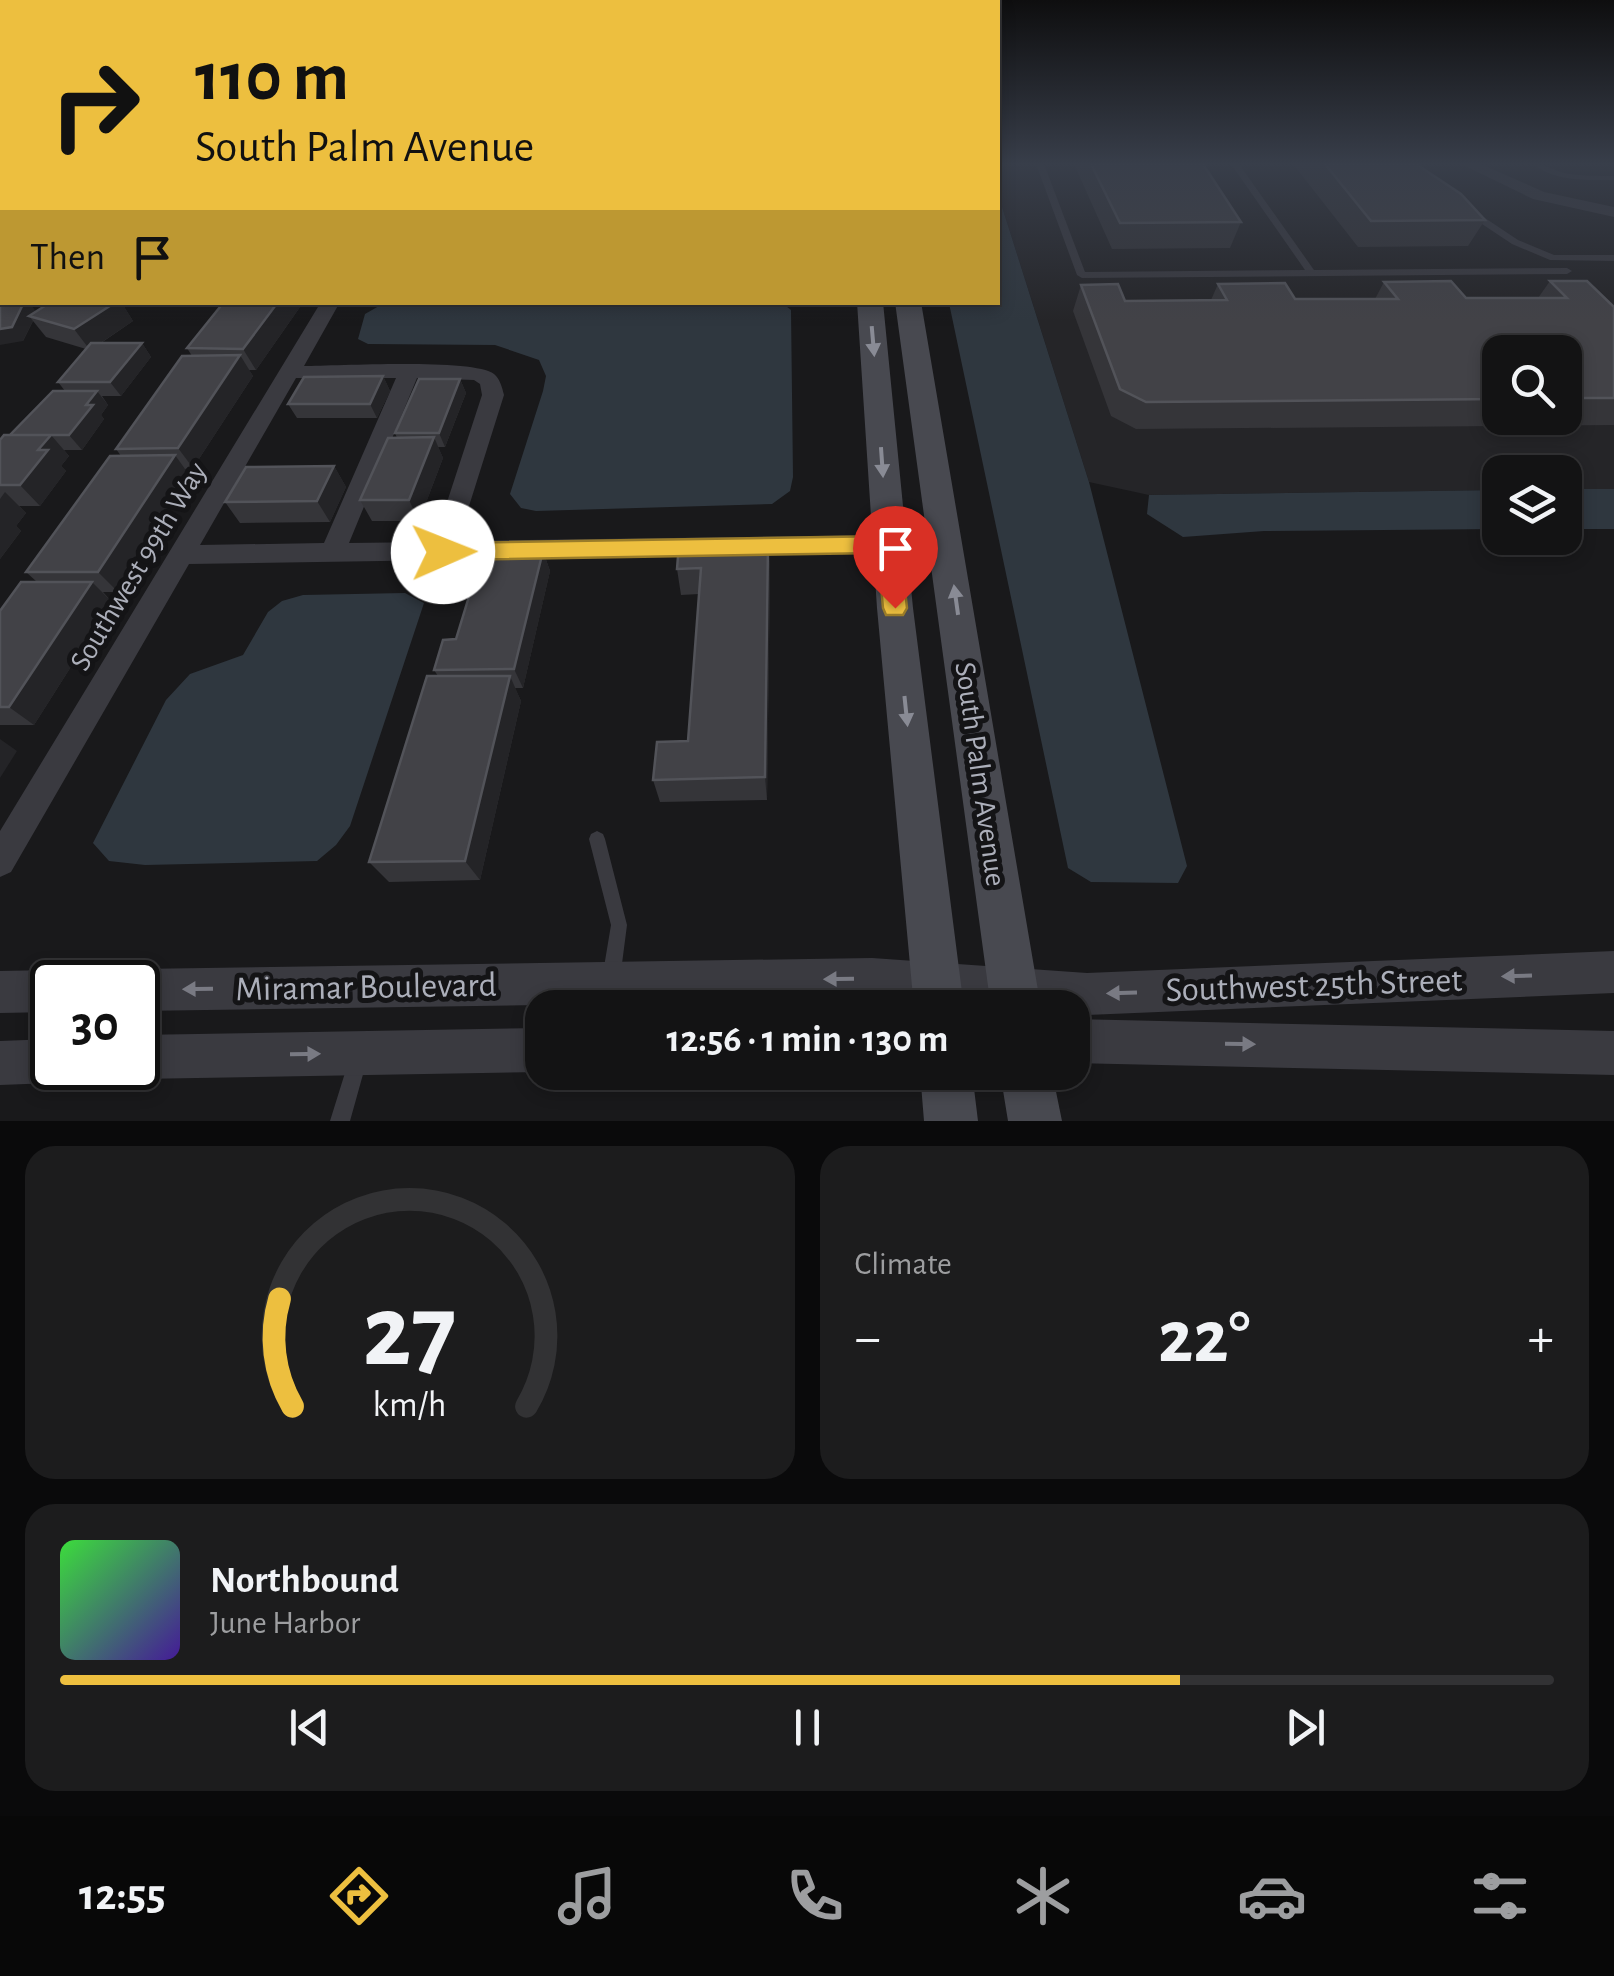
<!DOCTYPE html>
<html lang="en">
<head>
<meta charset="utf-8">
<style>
	body { margin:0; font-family:"Alegreya Sans",sans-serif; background:#1c1c1d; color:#f1f3f6; height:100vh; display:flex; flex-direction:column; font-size:38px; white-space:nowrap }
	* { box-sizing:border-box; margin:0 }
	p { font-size:32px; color:#9d9ea0 }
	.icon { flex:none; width:55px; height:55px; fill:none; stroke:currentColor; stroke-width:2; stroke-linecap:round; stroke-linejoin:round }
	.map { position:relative; height:1121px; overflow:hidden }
	.panel { display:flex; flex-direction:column; gap:25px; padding:25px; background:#0a0a0b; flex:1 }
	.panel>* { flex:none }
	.hud { position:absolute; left:0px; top:0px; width:1000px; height:305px; box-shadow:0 5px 15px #0003,0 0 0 2px #323234; background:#edbf3f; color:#111; overflow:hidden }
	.controls { position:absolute; left:1482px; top:335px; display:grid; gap:20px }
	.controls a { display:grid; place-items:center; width:100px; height:100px; border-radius:20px; background:#131314; box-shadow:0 5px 15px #0003,0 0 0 2px #323234; font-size:50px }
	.speed { position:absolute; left:30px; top:960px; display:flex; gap:20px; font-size:50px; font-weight:700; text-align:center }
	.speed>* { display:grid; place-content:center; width:130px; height:130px; border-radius:50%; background:#131314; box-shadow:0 5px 15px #0003,0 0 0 2px #323234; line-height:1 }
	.speed .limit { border:5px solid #111; border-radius:15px; background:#fff; color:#111 }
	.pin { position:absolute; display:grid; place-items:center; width:85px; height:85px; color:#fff; margin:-102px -42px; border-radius:50% 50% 50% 0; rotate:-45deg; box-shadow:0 0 10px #0007 }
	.pin .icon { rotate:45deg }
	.me { position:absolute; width:110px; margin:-55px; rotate:89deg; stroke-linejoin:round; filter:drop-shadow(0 0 8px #0008) }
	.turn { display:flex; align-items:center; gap:35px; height:210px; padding:0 30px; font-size:45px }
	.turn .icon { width:130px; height:130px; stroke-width:2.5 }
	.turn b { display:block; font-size:70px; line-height:85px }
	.then { display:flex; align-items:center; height:95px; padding:0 30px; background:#0003; gap:20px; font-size:38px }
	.big { font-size:75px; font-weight:700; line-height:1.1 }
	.panel .widget { flex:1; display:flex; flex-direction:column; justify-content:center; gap:15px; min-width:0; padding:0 35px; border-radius:30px; background:#1c1c1d }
	.panel .dial { align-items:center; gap:0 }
	.dial svg { height:260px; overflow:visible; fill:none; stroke:#323234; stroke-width:7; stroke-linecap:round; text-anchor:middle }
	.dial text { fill:#f1f3f6; stroke:none }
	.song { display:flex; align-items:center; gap:30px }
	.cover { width:120px; height:120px; border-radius:15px; background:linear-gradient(135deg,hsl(120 70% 55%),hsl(260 70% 35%)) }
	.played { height:10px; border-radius:5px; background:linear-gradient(90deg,#edbf3f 75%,#323234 75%) }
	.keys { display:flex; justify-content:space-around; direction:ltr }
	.heat { display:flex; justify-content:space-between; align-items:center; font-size:55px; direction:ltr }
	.panel .tiles { flex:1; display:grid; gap:25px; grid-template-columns:1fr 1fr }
	.widget:last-child { grid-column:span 2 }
	.trip { position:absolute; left:525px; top:990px; width:565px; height:100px; border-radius:30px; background:#131314; box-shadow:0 5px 15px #0003,0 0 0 2px #323234; font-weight:700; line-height:100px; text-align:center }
	.dock { display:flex; height:160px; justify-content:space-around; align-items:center; background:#080808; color:#9d9ea0 }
	.dock .icon { width:70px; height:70px }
	.dock .selected { color:#edbf3f }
	.dock b { font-size:45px; color:#f1f3f6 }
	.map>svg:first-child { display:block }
</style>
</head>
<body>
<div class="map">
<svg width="1614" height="1121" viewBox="0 0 1614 1121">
	<rect width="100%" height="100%" fill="#19191b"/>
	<!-- built -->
	<path fill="#252528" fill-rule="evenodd" d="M998 164H1614V489H1565V472H1500V490L1149 495 1089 482 998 194ZM1500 352H1565V418H1500Z"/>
	<!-- water -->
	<path fill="#2f373f" d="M998 194 1089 482 1187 866 1178 883 1091 882 1068 868 949 303 998 302Z
		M781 302 791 310 793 477 790 491 772 504 536 511 521 508 510 494 543 391 546 376 539 360 495 345 368 344 358 339 365 314 379 306Z
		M1565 489H1614V529H1565Z
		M1500 490V529L1264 531 1183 537 1147 514 1149 495Z
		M405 593 424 603 350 826 336 845 317 861 145 865 109 861 93 843 166 700 190 674 243 655 268 612 282 601 303 595Z"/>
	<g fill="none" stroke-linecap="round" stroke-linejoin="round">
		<!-- service -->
		<path fill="#3a3a40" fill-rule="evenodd" d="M1036 164H1044L1085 272 1305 270 1231 164H1239L1314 270 1567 268 1572 271 1567 274 1082 278 1077 275Z
			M1533 164C1545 164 1553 170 1564 173 1580 176 1597 176 1614 176V180C1586 180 1556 182 1533 164Z
			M1470 212H1476L1518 240 1554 255H1614V261L1550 260 1512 244 1470 216Z
			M597 831 603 834 605 839 627 925 620 979 617 985 611 988 605 985 602 979 611 925 589 839 591 834Z
			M358 1051 365 1053 367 1060 350 1121H330L349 1060 351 1053Z"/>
		<!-- minor -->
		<path fill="#3a3a40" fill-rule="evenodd" d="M1461 164H1481L1544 192 1614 207V217L1533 199Z
			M321 302H340L304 366C336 366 474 358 494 374 500 379 502 387 504 395L458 541 889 535 898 537 901 544 898 551 889 553 189 564 11 872 0 877V831ZM296 378H396L324 543 200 545ZM417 378 474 380 480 384 482 395 434 542 349 543Z"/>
		<!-- tertiary -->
		<path fill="#3a3a40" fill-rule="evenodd" d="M1614 951V993L1087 1015 1072 1014V1008H978L872 1000 138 1011V982H120L123 975 138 969 872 958 1087 973Z
			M52 970 67 976 70 982H52V1012L0 1013V971Z
			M1072 1019 1614 1031V1075L1072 1063Z
			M542 1028V1072L138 1079 122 1073 120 1068H138V1035Z
			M52 1039V1068H71L68 1077 52 1083 0 1085V1041Z"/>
		<!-- secondary -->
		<path fill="#484950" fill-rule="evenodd" d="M857 302H883L913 608 964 1008H914L877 608Z
			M895 302H921L1041 1008H991Z
			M920 1072H972L978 1121H924Z
			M1000 1072H1052L1062 1121H1008Z"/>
	</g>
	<!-- wall -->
	<path fill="#353539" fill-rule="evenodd" d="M1074 164H1203L1241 222 1230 248 1112 249Z
		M1293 164H1416L1485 220 1468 246 1358 247Z
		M1550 281 1614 307V425L1136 429 1111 416 1073 311 1081 285 1125 301 1211 300 1218 284 1295 299H1375L1384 282 1466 298H1538ZM1500 352H1565V418H1500Z
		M51 302H121L133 321 101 343H142L151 357 121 396H102L108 405 101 415 104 419 82 450H64L69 456 61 466 66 471 40 506H19L26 513 16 526 21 531 0 559V440L10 435 65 391 58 382 86 349 46 337 33 321 23 341 0 303 36 312Z
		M300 307 256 370H249L253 376 193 468 185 469 190 476 118 592H103L112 602 34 725H0V611L37 582 26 572 121 456 116 449 192 356 187 348Z
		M383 376 390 391 377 418H297L288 404Z
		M460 379 466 393 445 447H438L443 458 419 521H372L360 500 397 438 395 433Z
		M334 466 346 487 330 522 240 523 225 502Z
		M768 542 770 569 767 800 660 802 653 780 688 741 699 594 681 595 677 569Z
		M543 551 550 571 523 688H515L521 701 480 880 389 882 369 862 438 676 434 670 456 639 469 597 461 580Z"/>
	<!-- shaded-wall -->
	<path fill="#242427" d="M2 254V278L0 280V256Z
		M24 302H29L37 313 29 316 33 321 23 341 0 345V329Z
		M116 302H121L133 321 90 350 74 329Z
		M278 302H298L300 307 256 370 243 349Z
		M142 343 151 357 121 396 110 382Z
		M240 355 253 376 193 468 178 448Z
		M383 376 390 391 377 418 370 404Z
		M460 379 466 393 445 447 439 433Z
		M97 391 108 405 101 415 104 419 82 450 69 435 86 405Z
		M51 435 69 456 61 466 66 471 40 506 20 485 38 450Z
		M434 437 443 458 419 521 409 500Z
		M175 455 190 476 118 592 98 572Z
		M334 466 346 487 330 522 317 501Z
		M5 492 26 513 16 526 21 531 0 559V499Z
		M768 542 770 569 767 800 765 777Z
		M543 551 550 571 523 688 514 669Z
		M92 582 112 602 34 725 9 707Z
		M510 676 521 701 480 880 465 861Z
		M0 739 17 751 0 778Z"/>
	<!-- building -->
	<path fill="#424247" stroke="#525359" stroke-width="2.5" d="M1091 164H1203L1241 222 1120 223Z
		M1325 164H1416L1461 194 1485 220 1371 221Z
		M1451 281 1466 298H1567L1550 281H1587L1614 307V398H1565V352H1500V399L1146 402 1120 389 1081 285 1118 284 1125 301 1227 300 1218 284 1285 283 1295 299H1398L1384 282Z
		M24 302 12 327 0 329V303Z
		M51 302H116L74 329 29 316Z
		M224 302H278L243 349 187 348Z
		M91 343H142L110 382H58Z
		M240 355 178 448 116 449 182 356Z
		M383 376 370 404H288L304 377Z
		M419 379H460L439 433H395Z
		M53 391H97L86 405H93L69 435H10Z
		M4 435H51L38 450H48L20 485H0V440Z
		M434 437 409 500H360L388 438Z
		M175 455 98 572H26L110 456Z
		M334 466 317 501 225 502 246 467Z
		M768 542 765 777 653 780 657 742 688 741 701 568 677 569 679 544Z
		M470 551H543L514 669 434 670 443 640 456 639 474 580H461Z
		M21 582H92L9 707H0V611Z
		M427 676H510L465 861 369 862Z"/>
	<!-- one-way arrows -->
	<defs><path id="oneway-solid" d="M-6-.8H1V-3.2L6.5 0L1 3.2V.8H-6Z" transform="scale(2.5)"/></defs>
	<g fill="#898b95">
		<use href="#oneway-solid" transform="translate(873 341) rotate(85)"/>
		<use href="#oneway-solid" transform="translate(882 462) rotate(86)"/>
		<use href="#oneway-solid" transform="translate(956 600) rotate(-98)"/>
		<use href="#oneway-solid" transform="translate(906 711) rotate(84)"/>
	</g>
	<g fill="#797a83">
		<use href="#oneway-solid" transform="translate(1517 976) rotate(178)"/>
		<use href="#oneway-solid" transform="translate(839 979) rotate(179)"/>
		<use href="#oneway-solid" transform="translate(198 989) rotate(179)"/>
		<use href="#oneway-solid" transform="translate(1122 993) rotate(178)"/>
		<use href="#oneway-solid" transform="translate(1240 1044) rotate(1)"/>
		<use href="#oneway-solid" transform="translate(305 1054) rotate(-1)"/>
	</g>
	<!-- sky -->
	<linearGradient id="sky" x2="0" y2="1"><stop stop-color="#0e0e0f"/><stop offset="0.51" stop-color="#383e4a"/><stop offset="1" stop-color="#383e4a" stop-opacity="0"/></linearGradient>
	<rect width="1614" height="321" fill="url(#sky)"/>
	<!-- route -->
	<path fill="#edbf3f" stroke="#9a7c29" stroke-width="2.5" d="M889 536 900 544 907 608 903 615H886L883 608 878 553 443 560 432 552 443 543Z"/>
	<g text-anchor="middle" stroke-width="10" stroke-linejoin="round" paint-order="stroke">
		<!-- street labels -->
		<g font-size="30" fill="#acafba" stroke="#141416">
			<text transform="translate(138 566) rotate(-59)" y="10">Southwest 99th Way</text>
			<text transform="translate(981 774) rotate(82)" y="10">South Palm Avenue</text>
		</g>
		<!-- near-street labels -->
		<g font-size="35" fill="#acafba" stroke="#141416">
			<text transform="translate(1314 984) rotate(-2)" y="12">Southwest 25th Street</text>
			<text transform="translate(366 986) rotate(-1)" y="12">Miramar Boulevard</text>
		</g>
	</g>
</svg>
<div class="controls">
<a><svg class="icon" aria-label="search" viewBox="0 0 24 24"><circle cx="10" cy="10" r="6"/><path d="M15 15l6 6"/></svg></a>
<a><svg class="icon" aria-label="layers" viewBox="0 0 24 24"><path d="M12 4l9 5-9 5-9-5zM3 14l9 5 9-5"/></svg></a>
</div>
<div class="speed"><div class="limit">30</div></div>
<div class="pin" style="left:895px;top:608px;background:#d93025"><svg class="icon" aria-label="arrive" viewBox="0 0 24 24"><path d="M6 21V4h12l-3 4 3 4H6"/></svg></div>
<svg class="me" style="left:443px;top:552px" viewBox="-20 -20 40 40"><circle r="19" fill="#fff"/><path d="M0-13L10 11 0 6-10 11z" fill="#edbf3f"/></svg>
<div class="trip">12:56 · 1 min · 130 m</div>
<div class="hud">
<div class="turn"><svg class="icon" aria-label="right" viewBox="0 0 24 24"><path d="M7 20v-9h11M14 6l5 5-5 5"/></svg><div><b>110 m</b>South Palm Avenue</div></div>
<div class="then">Then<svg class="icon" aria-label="arrive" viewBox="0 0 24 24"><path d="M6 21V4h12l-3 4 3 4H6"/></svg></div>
</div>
</div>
<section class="panel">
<div class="tiles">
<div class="widget dial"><svg viewBox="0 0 100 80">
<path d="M14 69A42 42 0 1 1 86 69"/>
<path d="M14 69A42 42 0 0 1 10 36" stroke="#edbf3f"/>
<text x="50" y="56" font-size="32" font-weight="700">27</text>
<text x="50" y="72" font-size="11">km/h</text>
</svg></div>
<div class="widget"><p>Climate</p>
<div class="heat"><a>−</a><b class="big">22°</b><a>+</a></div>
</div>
<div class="widget">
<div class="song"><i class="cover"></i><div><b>Northbound</b><p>June Harbor</p></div></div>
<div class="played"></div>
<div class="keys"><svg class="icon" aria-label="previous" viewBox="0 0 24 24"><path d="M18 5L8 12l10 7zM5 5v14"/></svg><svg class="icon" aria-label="pause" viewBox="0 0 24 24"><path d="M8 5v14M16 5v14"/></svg><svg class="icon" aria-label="next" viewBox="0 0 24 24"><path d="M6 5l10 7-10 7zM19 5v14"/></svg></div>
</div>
</div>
</section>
<nav class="dock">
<b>12:55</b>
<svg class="icon selected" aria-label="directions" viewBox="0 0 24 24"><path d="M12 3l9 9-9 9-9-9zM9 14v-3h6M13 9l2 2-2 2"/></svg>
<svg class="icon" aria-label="music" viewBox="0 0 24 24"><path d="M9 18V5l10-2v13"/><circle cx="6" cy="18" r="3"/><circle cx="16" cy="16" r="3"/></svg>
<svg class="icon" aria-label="phone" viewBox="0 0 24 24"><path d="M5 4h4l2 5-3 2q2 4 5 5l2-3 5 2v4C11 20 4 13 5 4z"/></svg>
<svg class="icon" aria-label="climate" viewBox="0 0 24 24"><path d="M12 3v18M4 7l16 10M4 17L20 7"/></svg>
<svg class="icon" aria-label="car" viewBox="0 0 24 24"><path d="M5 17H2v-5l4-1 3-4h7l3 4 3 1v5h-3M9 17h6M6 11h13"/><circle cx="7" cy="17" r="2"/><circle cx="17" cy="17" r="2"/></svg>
<svg class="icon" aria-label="filters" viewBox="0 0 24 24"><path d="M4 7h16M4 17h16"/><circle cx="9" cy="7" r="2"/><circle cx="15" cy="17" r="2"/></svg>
</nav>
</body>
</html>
